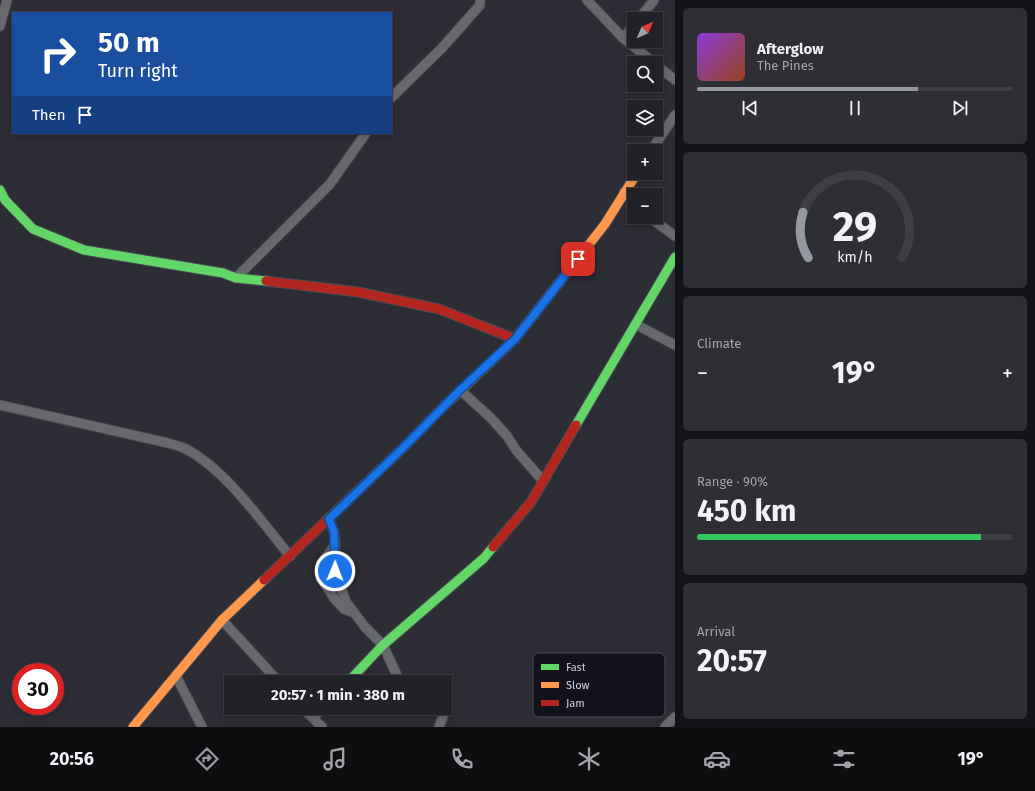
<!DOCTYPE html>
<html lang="en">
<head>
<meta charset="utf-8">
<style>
	body { margin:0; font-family:"Fira Sans",sans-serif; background:#2d2f34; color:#f1f3f6; height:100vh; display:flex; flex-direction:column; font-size:15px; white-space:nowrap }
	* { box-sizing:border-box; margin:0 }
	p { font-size:13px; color:#a2a4a8 }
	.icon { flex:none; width:22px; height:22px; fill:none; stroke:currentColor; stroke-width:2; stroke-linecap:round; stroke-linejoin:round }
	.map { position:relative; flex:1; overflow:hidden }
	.panel { display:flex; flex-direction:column; gap:8px; padding:8px; background:#121316; width:360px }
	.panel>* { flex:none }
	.banner { position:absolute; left:12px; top:12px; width:380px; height:122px; border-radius:0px; box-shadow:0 2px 6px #0003,0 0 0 1px #3e3f45; background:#1a4fa0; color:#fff; overflow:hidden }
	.needle { width:26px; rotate:45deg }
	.controls { position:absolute; left:627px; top:12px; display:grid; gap:8px }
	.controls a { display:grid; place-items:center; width:36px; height:36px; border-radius:0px; background:#212228; box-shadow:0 2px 6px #0003,0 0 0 1px #3e3f45; font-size:20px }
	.speed { position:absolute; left:12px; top:663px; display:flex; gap:8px; font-size:20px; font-weight:700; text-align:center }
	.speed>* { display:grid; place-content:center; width:52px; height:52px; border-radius:50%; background:#212228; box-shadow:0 2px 6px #0003,0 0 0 1px #3e3f45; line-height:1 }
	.speed .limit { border:6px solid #d22; background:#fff; color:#111 }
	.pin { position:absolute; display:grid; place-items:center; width:34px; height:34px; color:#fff; margin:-17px; border-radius:8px; box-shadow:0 2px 6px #0006 }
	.me { position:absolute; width:44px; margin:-22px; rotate:1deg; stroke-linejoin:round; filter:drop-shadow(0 0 3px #0008) }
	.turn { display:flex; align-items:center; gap:14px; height:84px; padding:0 20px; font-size:18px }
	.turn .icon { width:52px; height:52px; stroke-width:2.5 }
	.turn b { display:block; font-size:28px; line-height:34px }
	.then { display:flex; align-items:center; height:38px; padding:0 20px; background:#0003; gap:8px; font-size:15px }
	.big { font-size:30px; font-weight:700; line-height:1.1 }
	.panel .tile { flex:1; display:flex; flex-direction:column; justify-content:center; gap:6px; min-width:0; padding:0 14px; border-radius:6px; background:#2d2f34 }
	.panel .dial { align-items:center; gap:0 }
	.dial svg { height:104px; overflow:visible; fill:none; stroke:#3e3f45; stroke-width:7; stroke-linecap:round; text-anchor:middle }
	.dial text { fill:#f1f3f6; stroke:none }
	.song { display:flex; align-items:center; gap:12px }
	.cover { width:48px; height:48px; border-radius:6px; background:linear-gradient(135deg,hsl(270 70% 55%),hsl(20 70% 35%)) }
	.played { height:4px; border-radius:2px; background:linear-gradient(90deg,#9698a1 70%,#3e3f45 70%) }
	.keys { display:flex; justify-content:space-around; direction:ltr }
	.heat { display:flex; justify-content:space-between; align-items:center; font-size:22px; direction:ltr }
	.charge { height:6px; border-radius:3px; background:linear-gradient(90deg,#34c759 90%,#3e3f45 0) }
	.trip { position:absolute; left:224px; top:675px; width:228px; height:40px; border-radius:0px; background:#212228; box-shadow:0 2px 6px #0003,0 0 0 1px #3e3f45; font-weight:700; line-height:40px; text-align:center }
	.menu { display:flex; height:64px; justify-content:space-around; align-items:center; background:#0d0e10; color:#a2a4a8 }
	.menu .icon { width:28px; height:28px }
	.menu .selected { color:#9698a1 }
	.menu b { font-size:18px; color:#f1f3f6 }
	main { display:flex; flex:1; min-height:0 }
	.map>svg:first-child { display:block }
</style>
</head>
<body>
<main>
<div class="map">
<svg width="675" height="727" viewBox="0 0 675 727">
	<rect width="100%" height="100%" fill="#2c2d35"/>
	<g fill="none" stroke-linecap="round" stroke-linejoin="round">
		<!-- street casing -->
		<g stroke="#4a4a52" stroke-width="11">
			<path id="street" d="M587 0 623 38 654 63
				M639 19 654 0
				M0 26 7 0
				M623 38 634 25
				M656 65 675 80
				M391 98 442 48 480 5V0
				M651 151 675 115
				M624 192 634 204
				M649 217 675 236
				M236 278 330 184 366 133
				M635 324 675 345
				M460 390 491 418 507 436 516 450 543 481
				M0 405 168 443C174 445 180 446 186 449 226 470 261 521 290 556
				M329 519 334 532 335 545V571L346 602 365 627 383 645 400 682
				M335 545 326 557 321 568V578L334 598 344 609 352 612
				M222 620 279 682
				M176 676 202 727
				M303 708 322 727
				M313 718 323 708
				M439 727 443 716 444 708
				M665 727 675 717"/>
		</g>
		<!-- fast casing -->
		<g stroke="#4a4a52" stroke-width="11">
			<path id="fast" d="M0 190 5 200 33 229 84 250 223 273 236 278 266 281
				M576 425 675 257
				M348 682 383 645 484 558 493 547"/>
		</g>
		<!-- slow casing -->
		<g stroke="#4a4a52" stroke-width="11">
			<path id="slow" d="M442 408 515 339 605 224 637 173
				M133 727 222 620 264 580"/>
		</g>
		<!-- jam casing -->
		<g stroke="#4a4a52" stroke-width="11">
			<path id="jam" d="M266 281 358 292 439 309 515 339
				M493 547 531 502 576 425
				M264 580 404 447 442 408"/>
		</g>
		<!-- street -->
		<use href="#street" stroke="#68686f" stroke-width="9"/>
		<!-- fast -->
		<use href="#fast" stroke="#63d668" stroke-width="9"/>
		<!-- slow -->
		<use href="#slow" stroke="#ff974d" stroke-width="9"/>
		<!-- jam -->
		<use href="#jam" stroke="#b3261e" stroke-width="9"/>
	</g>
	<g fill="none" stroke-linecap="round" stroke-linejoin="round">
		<!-- route casing -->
		<g stroke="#114b97" stroke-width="10">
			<path id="route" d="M335 571 334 532 329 519 404 447 460 390 515 339 578 259"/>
		</g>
		<!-- route -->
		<use href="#route" stroke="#1a73e8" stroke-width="7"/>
	</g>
	<!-- legend -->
	<rect x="533" y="653" width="132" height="64" rx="6" fill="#12131a" stroke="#4b4c54" stroke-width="1"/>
	<rect x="541" y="664" width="18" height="6" fill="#63d668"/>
	<rect x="541" y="682" width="18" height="6" fill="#ff974d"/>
	<rect x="541" y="700" width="18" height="6" fill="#b3261e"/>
	<g font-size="11" fill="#cfd1db">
		<text x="566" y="671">Fast</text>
		<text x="566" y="689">Slow</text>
		<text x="566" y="707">Jam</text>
	</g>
</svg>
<div class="controls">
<a><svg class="needle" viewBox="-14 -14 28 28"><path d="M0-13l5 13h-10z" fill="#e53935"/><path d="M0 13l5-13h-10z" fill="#a2a4a8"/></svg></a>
<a><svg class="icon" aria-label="search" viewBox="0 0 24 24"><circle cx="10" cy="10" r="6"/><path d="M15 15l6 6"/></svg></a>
<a><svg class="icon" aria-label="layers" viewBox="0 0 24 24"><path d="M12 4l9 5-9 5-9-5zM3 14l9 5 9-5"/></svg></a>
<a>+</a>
<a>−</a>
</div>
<div class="speed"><div class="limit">30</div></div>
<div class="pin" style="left:578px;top:259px;background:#d93025"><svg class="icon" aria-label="arrive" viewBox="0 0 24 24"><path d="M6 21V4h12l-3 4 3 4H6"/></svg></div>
<svg class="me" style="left:335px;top:571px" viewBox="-20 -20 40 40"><circle r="17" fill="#1a73e8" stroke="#fff" stroke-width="3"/><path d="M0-11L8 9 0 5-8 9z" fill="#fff"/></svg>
<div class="trip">20:57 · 1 min · 380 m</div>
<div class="banner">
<div class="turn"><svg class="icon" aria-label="right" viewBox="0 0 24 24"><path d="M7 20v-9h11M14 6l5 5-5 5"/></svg><div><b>50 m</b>Turn right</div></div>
<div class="then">Then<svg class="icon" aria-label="arrive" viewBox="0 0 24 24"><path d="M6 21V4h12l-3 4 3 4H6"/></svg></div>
</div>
</div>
<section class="panel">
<div class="tile">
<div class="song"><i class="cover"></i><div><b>Afterglow</b><p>The Pines</p></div></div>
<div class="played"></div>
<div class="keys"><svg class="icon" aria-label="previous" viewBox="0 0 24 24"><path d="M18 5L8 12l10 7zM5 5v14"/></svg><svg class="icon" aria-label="pause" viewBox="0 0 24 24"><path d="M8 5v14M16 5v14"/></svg><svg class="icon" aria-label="next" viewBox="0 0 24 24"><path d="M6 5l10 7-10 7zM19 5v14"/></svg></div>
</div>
<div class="tile dial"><svg viewBox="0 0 100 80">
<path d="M14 69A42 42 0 1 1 86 69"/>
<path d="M14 69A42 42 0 0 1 10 34" stroke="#9698a1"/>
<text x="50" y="56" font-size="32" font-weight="700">29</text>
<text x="50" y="72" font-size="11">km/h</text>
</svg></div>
<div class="tile"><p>Climate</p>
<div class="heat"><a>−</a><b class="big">19°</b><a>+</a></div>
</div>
<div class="tile"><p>Range · 90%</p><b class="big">450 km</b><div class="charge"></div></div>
<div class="tile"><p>Arrival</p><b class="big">20:57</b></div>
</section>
</main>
<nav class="menu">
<b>20:56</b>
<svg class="icon selected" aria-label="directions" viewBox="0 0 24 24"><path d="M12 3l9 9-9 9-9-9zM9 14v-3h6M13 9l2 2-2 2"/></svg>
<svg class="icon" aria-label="music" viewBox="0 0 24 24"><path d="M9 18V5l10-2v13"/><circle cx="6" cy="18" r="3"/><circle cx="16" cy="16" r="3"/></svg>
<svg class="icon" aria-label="phone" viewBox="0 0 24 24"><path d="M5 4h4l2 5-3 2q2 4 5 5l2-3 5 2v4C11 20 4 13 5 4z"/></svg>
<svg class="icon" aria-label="climate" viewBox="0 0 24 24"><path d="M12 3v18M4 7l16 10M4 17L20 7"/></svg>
<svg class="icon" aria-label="car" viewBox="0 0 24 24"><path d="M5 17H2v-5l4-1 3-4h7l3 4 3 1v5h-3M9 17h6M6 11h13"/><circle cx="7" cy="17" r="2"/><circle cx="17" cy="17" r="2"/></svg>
<svg class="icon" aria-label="filters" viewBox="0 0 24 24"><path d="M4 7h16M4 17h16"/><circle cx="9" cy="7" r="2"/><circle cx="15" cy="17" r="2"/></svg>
<b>19°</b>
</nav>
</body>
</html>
